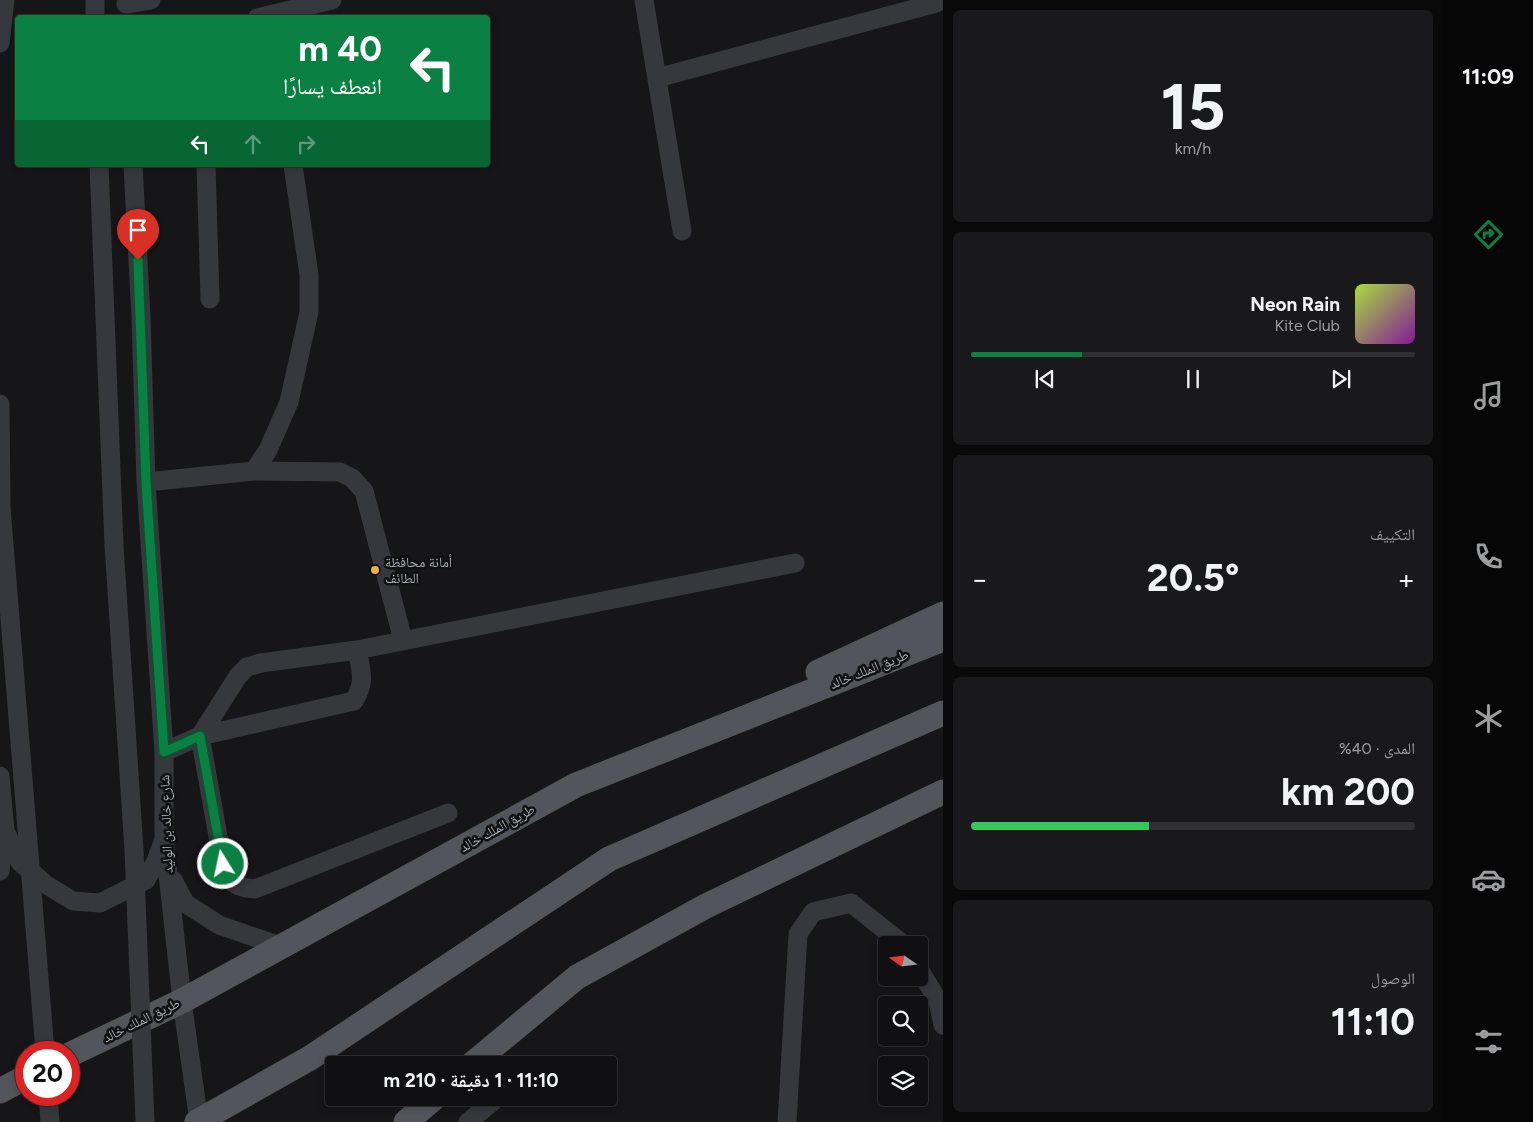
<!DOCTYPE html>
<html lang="ar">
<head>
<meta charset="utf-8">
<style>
	body { margin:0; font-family:Figtree,"Noto Naskh Arabic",sans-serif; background:#19191b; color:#f1f3f6; direction:rtl; height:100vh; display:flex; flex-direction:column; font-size:19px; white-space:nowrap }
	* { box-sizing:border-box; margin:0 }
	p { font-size:16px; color:#9c9d9f }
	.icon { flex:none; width:28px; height:28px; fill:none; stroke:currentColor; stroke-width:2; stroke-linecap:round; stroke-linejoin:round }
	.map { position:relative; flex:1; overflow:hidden; direction:ltr }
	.details { display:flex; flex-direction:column; gap:10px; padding:10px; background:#09090a; width:500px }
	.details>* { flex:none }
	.banner { position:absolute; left:15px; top:15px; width:475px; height:152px; border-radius:5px; box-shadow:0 2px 8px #0003,0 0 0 1px #303032; direction:rtl; background:#0b8043; color:#fff; overflow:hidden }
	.needle { width:32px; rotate:284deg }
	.tools { position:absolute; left:878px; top:936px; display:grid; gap:10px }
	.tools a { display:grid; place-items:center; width:50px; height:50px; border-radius:5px; background:#101012; box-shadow:0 2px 8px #0003,0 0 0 1px #303032; font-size:25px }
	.speed { position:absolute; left:15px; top:1041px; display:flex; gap:10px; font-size:25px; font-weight:700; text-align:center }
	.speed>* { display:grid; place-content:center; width:65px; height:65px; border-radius:50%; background:#101012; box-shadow:0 2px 8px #0003,0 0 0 1px #303032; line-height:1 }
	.speed .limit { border:8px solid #d22; background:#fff; color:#111 }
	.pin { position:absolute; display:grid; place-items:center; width:42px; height:42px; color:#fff; margin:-51px -21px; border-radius:50% 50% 50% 0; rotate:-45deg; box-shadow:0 0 5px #0007 }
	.pin .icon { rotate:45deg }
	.me { position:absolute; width:55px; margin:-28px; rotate:350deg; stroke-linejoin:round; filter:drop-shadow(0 0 4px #0008) }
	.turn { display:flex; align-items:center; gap:18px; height:105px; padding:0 25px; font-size:22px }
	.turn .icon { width:65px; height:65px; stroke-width:2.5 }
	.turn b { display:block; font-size:35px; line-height:42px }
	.lanes { display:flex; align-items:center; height:48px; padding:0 25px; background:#0003; justify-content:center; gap:25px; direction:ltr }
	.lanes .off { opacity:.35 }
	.big { font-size:38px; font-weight:700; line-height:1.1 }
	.details .card { flex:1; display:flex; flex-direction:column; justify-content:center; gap:8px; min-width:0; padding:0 18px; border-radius:8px; background:#19191b }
	.details .dial { align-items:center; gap:0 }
	.dial b { font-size:65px; line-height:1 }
	.song { display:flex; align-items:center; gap:15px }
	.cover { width:60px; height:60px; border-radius:8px; background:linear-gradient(135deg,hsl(80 70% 55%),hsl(290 70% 35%)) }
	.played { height:5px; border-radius:2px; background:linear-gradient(90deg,#0b8043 25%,#303032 25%) }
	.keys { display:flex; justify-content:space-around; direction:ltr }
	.heat { display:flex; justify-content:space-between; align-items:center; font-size:28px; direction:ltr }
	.charge { height:8px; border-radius:4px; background:linear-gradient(90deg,#34c759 40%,#303032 0) }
	.trip { position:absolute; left:325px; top:1056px; width:292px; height:50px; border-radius:5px; background:#101012; box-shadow:0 2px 8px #0003,0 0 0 1px #303032; font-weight:700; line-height:50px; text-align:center; direction:rtl }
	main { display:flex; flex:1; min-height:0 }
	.dock { display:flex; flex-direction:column; width:90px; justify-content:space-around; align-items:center; background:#060607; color:#9c9d9f }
	.dock .icon { width:35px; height:35px }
	.dock .selected { color:#0b8043 }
	.dock b { font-size:22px; color:#f1f3f6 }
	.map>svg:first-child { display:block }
</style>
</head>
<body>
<main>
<nav class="dock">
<b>11:09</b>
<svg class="icon selected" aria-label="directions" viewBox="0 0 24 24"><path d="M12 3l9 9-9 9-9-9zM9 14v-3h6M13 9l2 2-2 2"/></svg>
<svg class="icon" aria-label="music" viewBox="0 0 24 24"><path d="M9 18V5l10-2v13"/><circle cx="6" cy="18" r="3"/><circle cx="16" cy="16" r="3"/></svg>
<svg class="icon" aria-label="phone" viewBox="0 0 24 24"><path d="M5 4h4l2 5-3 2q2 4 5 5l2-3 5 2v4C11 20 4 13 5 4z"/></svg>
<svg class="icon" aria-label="climate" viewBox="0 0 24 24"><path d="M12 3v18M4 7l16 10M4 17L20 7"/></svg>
<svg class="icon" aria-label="car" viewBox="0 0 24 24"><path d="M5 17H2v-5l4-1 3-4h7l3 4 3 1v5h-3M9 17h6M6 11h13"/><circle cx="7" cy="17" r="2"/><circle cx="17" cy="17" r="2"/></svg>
<svg class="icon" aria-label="filters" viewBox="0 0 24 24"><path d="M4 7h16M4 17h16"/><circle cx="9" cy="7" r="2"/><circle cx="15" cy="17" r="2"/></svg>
</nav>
<section class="details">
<div class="card dial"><b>15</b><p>km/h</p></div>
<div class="card">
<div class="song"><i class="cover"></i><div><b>Neon Rain</b><p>Kite Club</p></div></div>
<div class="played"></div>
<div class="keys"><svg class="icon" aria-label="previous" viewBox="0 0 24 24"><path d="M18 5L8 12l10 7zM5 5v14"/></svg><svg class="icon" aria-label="pause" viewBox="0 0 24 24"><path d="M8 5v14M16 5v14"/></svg><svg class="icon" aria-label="next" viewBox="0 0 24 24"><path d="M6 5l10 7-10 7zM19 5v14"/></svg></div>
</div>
<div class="card"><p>التكييف</p>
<div class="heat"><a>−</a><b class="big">20.5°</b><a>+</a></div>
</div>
<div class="card"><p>المدى · 40%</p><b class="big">200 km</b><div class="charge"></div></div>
<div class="card"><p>الوصول</p><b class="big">11:10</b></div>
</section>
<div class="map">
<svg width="943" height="1122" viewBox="0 0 943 1122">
	<rect width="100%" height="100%" fill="#161618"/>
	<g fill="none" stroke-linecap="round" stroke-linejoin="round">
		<!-- minor -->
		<path stroke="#37383d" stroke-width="19" d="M95 0V18
			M644 0 682 231
			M126 4 151 0
			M257 18 332 0
			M0 43 5 0
			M657 78 936 3
			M133 165 141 317 146 482 164 752V838L182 1001 199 1122
			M206 165 210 299
			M254 471 340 472 352 478 364 491 403 640
			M146 482 254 471 268 450 289 402 309 312V275L293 165
			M164 752 200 736 354 701C366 682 361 670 357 650
			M0 776 5 831 0 871
			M448 813 255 889C234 887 231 884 223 864L200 736 238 676 247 667 261 663 357 650 795 563
			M5 831 20 862 45 884 73 901 100 903 146 880 156 861 163 842
			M173 880 185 903 219 925 283 947
			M919 969 938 1001 943 1025
			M48 1095 50 1122
			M468 1122 497 1098
			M787 1122 798 934 813 912 851 903 904 945"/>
		<!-- major -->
		<path stroke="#53555c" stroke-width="25" d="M818 672 943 614
			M69 1055 182 1001 576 785 943 639
			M471 1065 577 977 706 906 943 792
			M0 1091 26 1077
			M197 1122 310 1058 609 859 943 713
			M406 1122 434 1098"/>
		<!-- minor-bridge -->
		<path stroke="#37383d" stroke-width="19" d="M99 165 114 545 134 850 145 1122
			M0 404 1 507 45 1052"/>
	</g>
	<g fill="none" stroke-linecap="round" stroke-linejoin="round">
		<!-- route casing -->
		<g stroke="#07532c" stroke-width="12">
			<path id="route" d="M138 260 146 482 164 752 200 736 223 864"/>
		</g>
		<!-- route -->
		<use href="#route" stroke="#0b8043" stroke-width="9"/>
	</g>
	<!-- markers -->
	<circle fill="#f2b134" stroke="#111113" stroke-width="2" cx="375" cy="570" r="5"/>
	<g text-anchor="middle" stroke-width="5" stroke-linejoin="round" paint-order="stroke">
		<!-- poi labels -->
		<g font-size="14" fill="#a8adb8" stroke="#111113" text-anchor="start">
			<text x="385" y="567">أمانة محافظة<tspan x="385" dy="16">الطائف</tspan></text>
		</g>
		<!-- street labels -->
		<g font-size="14" fill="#a8adb8" stroke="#111113">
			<text transform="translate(869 669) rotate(-22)" y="5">طريق الملك خالد</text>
			<text transform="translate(166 824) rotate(-92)" y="5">شارع خالد بن الوليد</text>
			<text transform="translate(497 828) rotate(-29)" y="5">طريق الملك خالد</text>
			<text transform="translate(141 1020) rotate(-26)" y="5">طريق الملك خالد</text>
		</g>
	</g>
</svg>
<div class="tools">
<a><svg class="needle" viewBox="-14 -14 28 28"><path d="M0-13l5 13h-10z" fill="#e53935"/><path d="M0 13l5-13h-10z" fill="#9c9d9f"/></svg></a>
<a><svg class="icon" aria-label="search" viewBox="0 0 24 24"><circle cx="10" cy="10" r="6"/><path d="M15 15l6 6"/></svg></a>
<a><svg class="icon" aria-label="layers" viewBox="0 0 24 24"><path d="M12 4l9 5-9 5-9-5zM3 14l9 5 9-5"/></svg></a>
</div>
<div class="speed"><div class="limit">20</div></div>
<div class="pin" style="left:138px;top:260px;background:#d93025"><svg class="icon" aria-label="arrive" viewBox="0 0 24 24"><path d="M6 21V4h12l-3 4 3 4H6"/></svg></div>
<svg class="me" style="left:223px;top:864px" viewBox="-20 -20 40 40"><circle r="17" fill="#0b8043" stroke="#fff" stroke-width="3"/><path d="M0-11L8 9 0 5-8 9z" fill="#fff"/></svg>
<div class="trip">11:10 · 1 دقيقة · 210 m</div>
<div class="banner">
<div class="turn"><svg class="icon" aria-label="left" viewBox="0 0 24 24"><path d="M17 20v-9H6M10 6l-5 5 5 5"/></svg><div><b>40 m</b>انعطف يسارًا</div></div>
<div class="lanes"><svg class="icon" aria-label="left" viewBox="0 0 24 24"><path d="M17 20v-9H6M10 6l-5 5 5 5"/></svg><svg class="icon off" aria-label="ahead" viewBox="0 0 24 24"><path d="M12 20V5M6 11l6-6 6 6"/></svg><svg class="icon off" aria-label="right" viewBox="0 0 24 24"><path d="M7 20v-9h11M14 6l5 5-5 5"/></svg></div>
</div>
</div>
</main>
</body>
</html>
